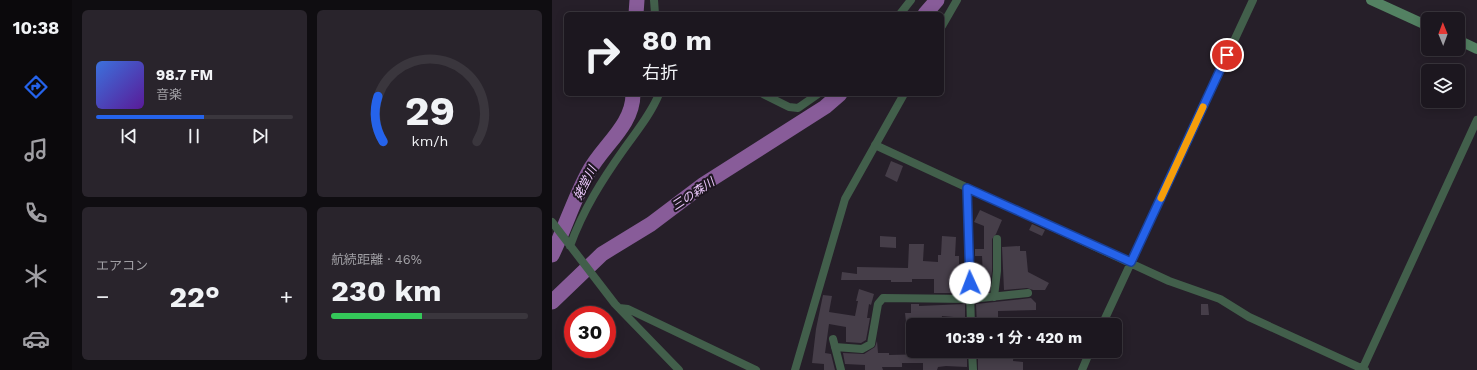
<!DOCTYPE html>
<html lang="ja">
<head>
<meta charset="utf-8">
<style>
	body { margin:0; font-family:"Work Sans","Noto Sans JP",sans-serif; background:#29242c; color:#f1f3f6; height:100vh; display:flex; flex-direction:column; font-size:15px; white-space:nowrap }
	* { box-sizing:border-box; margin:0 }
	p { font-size:13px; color:#a09fa4 }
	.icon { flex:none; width:22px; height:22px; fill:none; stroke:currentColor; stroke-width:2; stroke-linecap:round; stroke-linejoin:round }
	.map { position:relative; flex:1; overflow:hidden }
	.panel { display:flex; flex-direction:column; gap:10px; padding:10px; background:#0f0d11; width:480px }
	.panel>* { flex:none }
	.top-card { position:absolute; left:12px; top:12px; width:380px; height:84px; border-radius:6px; box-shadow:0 2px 10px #0003,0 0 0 1px #3a363d; background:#1c171f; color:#f1f3f6; overflow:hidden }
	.needle { width:26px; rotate:359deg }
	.buttons { position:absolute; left:869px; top:12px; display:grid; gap:8px }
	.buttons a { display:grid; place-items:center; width:44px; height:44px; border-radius:6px; background:#1c171f; box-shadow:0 2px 10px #0003,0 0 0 1px #3a363d; font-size:20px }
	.speed { position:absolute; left:12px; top:306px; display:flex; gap:8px; font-size:20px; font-weight:700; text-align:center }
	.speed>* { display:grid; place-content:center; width:52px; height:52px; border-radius:50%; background:#1c171f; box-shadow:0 2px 10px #0003,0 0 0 1px #3a363d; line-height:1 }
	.speed .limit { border:6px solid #d22; background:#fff; color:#111 }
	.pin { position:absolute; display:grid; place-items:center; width:34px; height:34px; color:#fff; margin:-17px; border:2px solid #fff; border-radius:50%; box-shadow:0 1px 4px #0007 }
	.me { position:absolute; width:44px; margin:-22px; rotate:358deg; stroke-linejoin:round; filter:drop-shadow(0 0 3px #0008) }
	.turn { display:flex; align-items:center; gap:14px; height:84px; padding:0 12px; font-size:18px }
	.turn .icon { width:52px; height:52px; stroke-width:2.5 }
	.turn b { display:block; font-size:28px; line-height:34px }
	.big { font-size:30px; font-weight:700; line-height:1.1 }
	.panel .widget { flex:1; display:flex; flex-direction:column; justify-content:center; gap:6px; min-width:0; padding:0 14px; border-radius:6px; background:#29242c }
	.panel .dial { align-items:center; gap:0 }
	.dial svg { height:104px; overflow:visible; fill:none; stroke:#3a363d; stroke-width:7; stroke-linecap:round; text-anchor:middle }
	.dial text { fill:#f1f3f6; stroke:none }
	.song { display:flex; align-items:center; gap:12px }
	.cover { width:48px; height:48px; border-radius:6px; background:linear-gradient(135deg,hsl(220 70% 55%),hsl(270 70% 35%)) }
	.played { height:4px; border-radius:2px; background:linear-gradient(90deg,#2563eb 55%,#3a363d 55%) }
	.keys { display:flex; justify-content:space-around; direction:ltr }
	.heat { display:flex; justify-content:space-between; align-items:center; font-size:22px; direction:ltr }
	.charge { height:6px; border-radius:3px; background:linear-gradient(90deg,#34c759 46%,#3a363d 0) }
	.panel .tiles { flex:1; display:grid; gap:10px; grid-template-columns:repeat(2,1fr) }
	.trip { position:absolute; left:354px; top:318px; width:216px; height:40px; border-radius:6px; background:#1c171f; box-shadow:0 2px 10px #0003,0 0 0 1px #3a363d; font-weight:700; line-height:40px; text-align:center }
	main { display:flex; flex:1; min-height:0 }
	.tabs { display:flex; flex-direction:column; width:72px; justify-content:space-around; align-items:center; background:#0b090c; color:#a09fa4 }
	.tabs .icon { width:28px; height:28px }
	.tabs .active { color:#2563eb }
	.tabs b { font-size:18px; color:#f1f3f6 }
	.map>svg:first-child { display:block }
</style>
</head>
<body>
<main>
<nav class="tabs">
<b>10:38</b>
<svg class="icon active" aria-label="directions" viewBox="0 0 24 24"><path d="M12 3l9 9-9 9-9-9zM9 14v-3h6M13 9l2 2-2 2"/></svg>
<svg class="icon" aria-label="music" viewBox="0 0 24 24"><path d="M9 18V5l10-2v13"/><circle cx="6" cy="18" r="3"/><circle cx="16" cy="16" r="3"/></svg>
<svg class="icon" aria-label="phone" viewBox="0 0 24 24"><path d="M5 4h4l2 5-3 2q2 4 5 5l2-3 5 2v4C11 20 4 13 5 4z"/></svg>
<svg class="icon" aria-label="climate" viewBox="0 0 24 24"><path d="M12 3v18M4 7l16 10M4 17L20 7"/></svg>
<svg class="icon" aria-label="car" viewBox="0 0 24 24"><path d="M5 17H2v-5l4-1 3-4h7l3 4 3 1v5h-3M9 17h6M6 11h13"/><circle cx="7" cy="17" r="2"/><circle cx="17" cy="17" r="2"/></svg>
</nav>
<section class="panel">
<div class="tiles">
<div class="widget">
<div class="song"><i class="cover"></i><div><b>98.7 FM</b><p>音楽</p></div></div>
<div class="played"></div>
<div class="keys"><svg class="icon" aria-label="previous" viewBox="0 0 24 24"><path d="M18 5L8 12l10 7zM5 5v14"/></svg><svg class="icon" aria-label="pause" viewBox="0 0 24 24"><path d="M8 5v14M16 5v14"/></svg><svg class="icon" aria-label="next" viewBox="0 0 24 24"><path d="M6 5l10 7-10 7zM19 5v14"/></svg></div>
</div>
<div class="widget dial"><svg viewBox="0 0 100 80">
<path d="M14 69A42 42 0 1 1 86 69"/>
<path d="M14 69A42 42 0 0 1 10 34" stroke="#2563eb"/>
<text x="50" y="56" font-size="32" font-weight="700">29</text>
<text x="50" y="72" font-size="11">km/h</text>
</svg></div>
<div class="widget"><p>エアコン</p>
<div class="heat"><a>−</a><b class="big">22°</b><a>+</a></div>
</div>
<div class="widget"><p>航続距離 · 46%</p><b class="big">230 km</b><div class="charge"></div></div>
</div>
</section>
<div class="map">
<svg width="925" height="370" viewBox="0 0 925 370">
	<rect width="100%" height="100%" fill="#261f29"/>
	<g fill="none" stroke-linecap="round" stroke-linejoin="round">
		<!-- river -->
		<path stroke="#885c99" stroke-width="15" d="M84 14 85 0
			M373 14 385 0
			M0 255C13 228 22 199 36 173 50 146 81 126 81 94
			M0 302 50 254 99 224 152 184 273 107 288 94"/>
	</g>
	<!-- building -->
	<path fill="#463e49" d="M339 161 351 166 345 182 333 176Z
		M428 210 450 220 444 234 440 239V271L437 292 427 293 426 277H431L430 256H423V249H432V226L422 222Z
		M480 224 493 230 490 236 477 230Z
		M328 236 344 237V248L328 247Z
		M390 236 404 237 403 256H407V264H412V276H398V289H412L413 293H382V279H360V282H339V280H289L290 272 305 274V267L356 268 357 244H372L371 261 386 262V255H389Z
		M468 246V251H474L476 272 497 283 493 290H481L475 288 452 290 450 247Z
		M307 289 322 294 319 305 317 304 315 318H318L314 340 309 343 294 342V327L277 324 273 353 279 354 283 370H272V364L260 363 264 329 271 295 280 296 277 312 303 316 306 301H304Z
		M479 298 484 303V310L446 311V325H425L424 304Z
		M359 304H367V306L413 304V318L390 316 389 325 380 324V320L354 322 353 313H359Z
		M649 304H656L657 315H649Z
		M325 341 326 353H337V355L376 354 384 355V357L397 358V351H404V355H415V367L394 366 386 367 385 370H371V363H350V367H330L331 370H313V365L293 364 291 353 312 354 323 347Z
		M426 351H462L461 361 471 362V370H426Z"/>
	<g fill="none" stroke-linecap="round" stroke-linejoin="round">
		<!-- street -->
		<path stroke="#425f4b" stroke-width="8" d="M102 0 103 14
			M348 14 359 0
			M390 26 405 0
			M211 94 237 107 246 108 266 94
			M323 145 617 281 668 299 697 317 813 370
			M415 188 419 325
			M0 222 63 304 127 370
			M18 246C31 210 50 180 72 149 84 132 99 114 107 94
			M442 297 445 271V239
			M67 308 76 309 204 370
			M550 325 701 0
			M281 339 289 370
			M283 347 310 349 319 344 326 304 331 298 419 299 476 293
			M420 351 421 370
			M243 370 293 199 352 94
			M530 370 538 351
			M810 370 925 120"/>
		<!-- secondary -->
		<path stroke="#538162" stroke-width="10" d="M819 0 876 26
			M906 40 925 49"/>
	</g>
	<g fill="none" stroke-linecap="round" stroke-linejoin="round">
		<!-- route casing -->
		<g stroke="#184099" stroke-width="10">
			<path id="route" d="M418 283 415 188 579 262 675 55"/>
		</g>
		<!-- route -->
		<use href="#route" stroke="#2563eb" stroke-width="7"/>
		<!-- slow -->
		<path stroke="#f59e0b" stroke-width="7" d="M609 198 651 107"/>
	</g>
	<g text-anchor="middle" stroke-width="4" stroke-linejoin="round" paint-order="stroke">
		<!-- water labels -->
		<g font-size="12" font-style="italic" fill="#ecc8fc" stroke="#1d161f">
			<text transform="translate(33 183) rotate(-63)" y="4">姥堂川</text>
			<text transform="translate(141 194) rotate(-33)" y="4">三の森川</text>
		</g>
	</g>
</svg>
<div class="buttons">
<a><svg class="needle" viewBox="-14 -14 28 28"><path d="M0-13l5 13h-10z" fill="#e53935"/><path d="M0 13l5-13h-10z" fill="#a09fa4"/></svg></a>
<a><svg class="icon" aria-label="layers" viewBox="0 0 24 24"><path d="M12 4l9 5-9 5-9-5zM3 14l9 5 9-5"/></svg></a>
</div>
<div class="speed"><div class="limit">30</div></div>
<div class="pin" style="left:675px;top:55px;background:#d93025"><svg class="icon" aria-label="arrive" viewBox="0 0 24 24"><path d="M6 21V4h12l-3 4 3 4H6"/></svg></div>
<svg class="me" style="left:418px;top:283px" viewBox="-20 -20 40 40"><circle r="19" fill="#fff"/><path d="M0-13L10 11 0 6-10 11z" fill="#2563eb"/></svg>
<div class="trip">10:39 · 1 分 · 420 m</div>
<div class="top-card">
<div class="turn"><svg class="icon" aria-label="right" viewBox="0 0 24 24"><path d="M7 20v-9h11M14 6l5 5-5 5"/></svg><div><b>80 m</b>右折</div></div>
</div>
</div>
</main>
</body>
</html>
